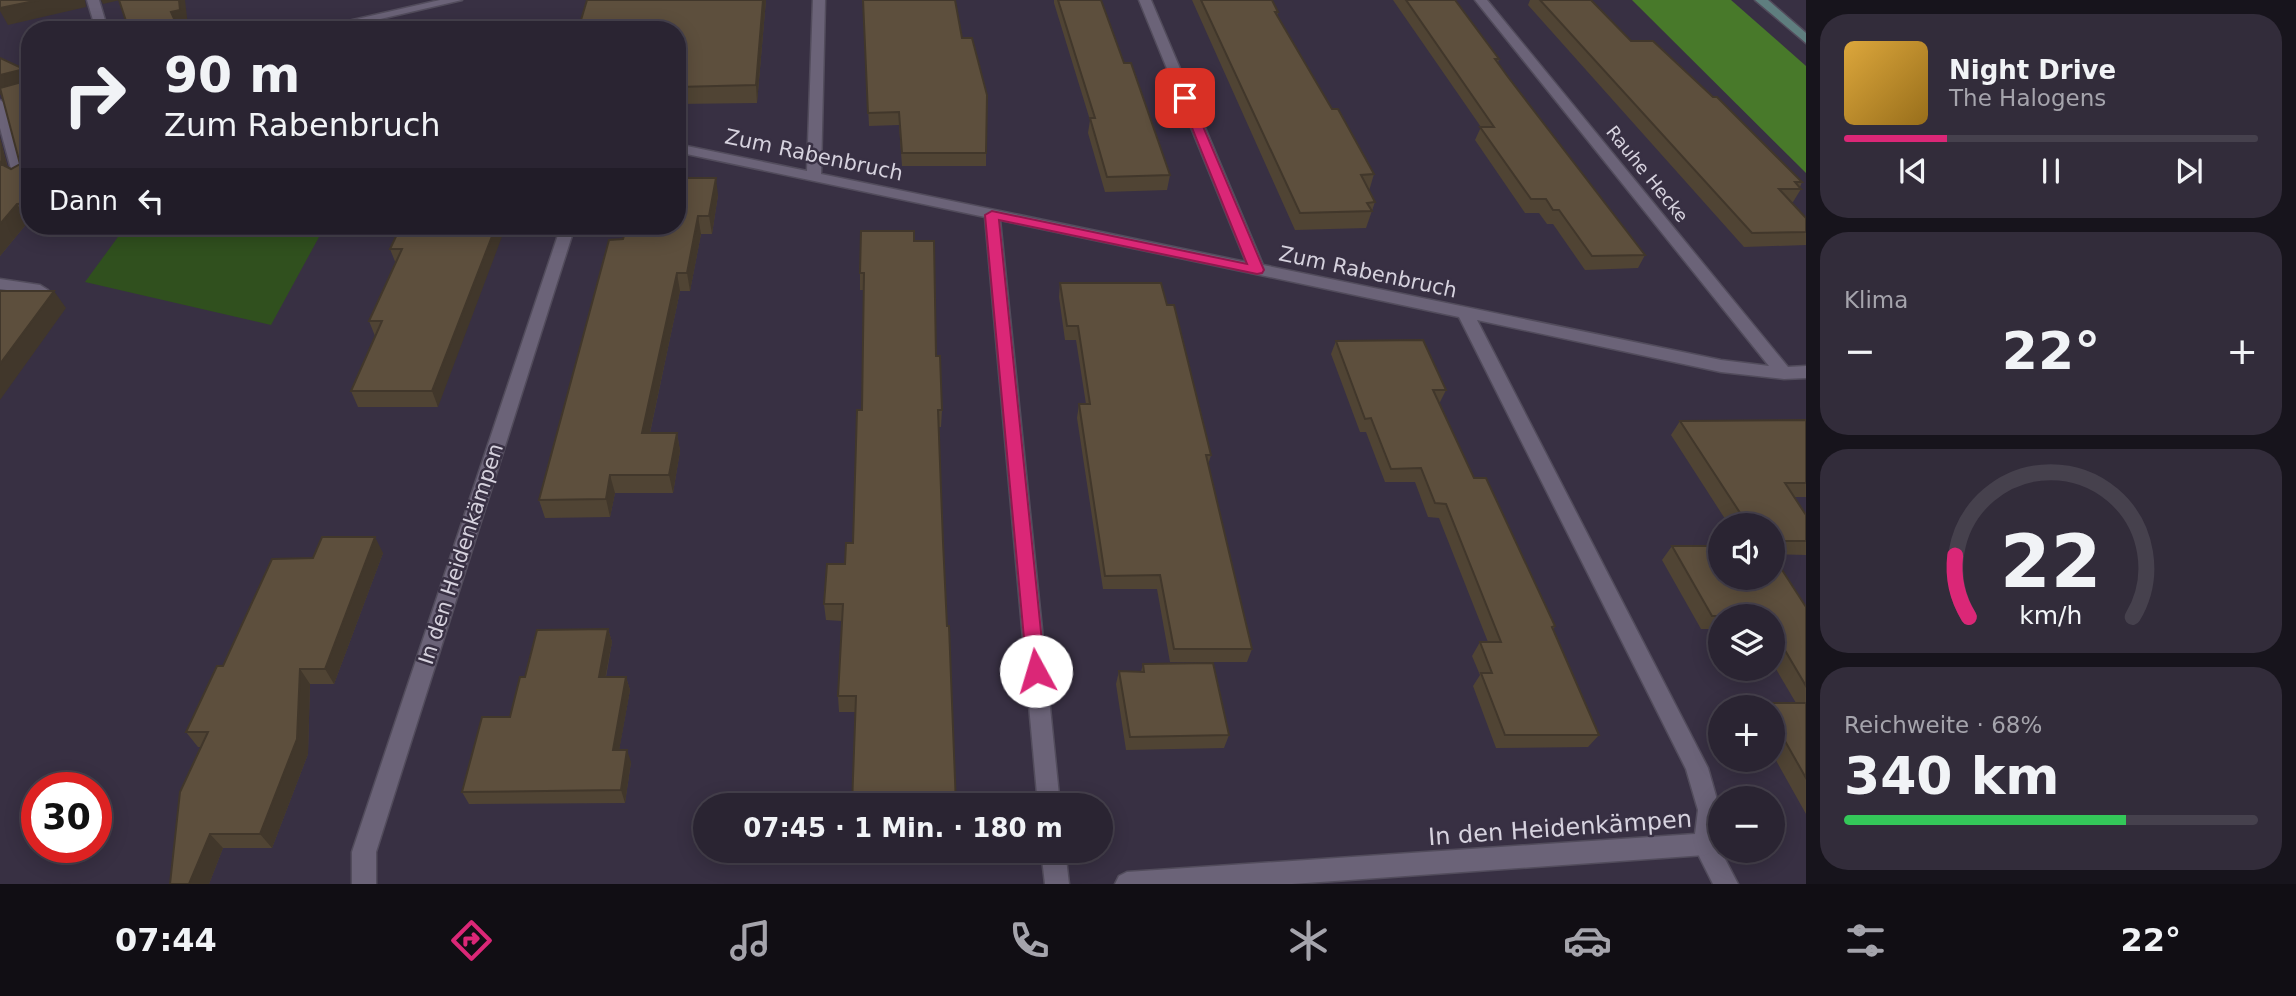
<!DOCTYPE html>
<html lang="de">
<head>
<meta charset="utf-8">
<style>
	body { margin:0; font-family:"DejaVu Sans",sans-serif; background:#322c3a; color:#f1f3f6; height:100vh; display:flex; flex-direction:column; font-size:26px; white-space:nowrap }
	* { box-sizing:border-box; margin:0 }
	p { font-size:23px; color:#a5a4ac }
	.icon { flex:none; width:38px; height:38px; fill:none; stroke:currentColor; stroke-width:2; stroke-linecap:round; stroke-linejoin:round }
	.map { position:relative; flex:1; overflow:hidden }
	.panel { display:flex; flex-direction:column; gap:14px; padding:14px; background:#17141c; width:490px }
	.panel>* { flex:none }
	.banner { position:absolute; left:21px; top:21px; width:665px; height:214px; border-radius:28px; box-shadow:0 4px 18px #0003,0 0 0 2px #46414d; background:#2a2432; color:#f1f3f6; overflow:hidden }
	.buttons { position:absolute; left:1708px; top:513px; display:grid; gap:14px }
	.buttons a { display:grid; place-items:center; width:77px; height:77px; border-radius:50%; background:#2a2432; box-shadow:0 4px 18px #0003,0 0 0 2px #46414d; font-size:35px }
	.speed { position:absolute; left:21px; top:772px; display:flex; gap:14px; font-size:35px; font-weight:700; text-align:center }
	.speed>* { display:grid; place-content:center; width:91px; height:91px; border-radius:50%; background:#2a2432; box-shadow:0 4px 18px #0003,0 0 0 2px #46414d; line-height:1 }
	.speed .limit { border:10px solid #d22; background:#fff; color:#111 }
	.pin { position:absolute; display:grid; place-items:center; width:60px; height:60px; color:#fff; margin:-30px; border-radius:14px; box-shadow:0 4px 10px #0006 }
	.me { position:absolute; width:77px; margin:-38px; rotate:354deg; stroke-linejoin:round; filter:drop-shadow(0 0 5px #0008) }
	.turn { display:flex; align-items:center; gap:24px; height:147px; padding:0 28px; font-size:32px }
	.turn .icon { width:91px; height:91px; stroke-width:2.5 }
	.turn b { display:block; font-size:49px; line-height:60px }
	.then { display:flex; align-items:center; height:66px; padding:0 28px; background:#0003; gap:14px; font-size:26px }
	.big { font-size:52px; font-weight:800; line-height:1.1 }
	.panel .tile { flex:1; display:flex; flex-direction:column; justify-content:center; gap:10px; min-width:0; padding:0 24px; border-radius:28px; background:#322c3a }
	.panel .dial { align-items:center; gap:0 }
	.dial svg { height:182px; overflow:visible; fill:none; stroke:#46414d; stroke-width:7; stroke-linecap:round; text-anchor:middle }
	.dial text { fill:#f1f3f6; stroke:none }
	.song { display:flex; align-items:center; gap:21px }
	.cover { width:84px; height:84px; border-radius:10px; background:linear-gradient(135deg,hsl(40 70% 55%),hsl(40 70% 35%)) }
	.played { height:7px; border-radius:4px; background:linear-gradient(90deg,#db2777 25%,#46414d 25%) }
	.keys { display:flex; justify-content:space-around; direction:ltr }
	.heat { display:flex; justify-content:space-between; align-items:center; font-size:38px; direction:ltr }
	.charge { height:10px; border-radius:5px; background:linear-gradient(90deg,#34c759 68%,#46414d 0) }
	.trip { position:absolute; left:693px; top:793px; width:420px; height:70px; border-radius:35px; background:#2a2432; box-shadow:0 4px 18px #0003,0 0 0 2px #46414d; font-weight:800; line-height:70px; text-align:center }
	.tab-bar { display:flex; height:112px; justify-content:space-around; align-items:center; background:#110e14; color:#a5a4ac }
	.tab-bar .icon { width:49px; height:49px }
	.tab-bar .selected { color:#db2777 }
	.tab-bar b { font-size:32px; color:#f1f3f6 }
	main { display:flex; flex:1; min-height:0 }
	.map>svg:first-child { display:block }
</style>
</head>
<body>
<main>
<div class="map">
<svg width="1806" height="884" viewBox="0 0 1806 884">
	<rect width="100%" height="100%" fill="#383043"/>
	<!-- green -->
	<path fill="#30501e" d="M126 226H325L271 325 85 282Z"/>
	<!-- forest -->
	<path fill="#48792a" d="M1632 0H1731L1806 66V173Z"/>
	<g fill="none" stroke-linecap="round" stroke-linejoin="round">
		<!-- service casing -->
		<g stroke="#524c5c" stroke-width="3">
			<path id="service" d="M87 0H99L108 30H96Z
				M0 100 6 104 28 180 26 183 21 184 14 180 0 128Z
				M0 279 40 285 48 290 40 295 0 289Z
				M1705 833 1713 836 1738 884H1713L1693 844 1697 836Z"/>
		</g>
		<!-- minor casing -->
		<g stroke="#524c5c" stroke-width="3">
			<path id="minor" d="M813 0H825L821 174 1246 262 1139 0H1151L1263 265 1721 360 1769 366 1475 0H1487L1788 367 1806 366V378L1784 379 1721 372 1477 320 1708 768 1720 810 1713 852 1705 855 1292 884H1115L1119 876 1127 872 1695 834 1698 810 1686 769 1459 317 1000 220 1060 805H1038L985 217 677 152V144L807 171Z
				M561 226H575L376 852V884H352V852Z
				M1041 850H1065L1069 884H1045Z"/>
		</g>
		<!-- tertiary casing -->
		<g stroke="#524c5c" stroke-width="3">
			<path id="tertiary" d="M440 0H462L333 30H309Z"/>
		</g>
		<!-- secondary casing -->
		<g stroke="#524c5c" stroke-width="3">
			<path id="secondary" d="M1755 0H1768L1806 33V43Z"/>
		</g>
		<!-- service -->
		<use href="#service" fill="#6b6378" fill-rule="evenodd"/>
		<!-- minor -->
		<use href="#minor" fill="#6b6378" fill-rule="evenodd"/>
		<!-- tertiary -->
		<use href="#tertiary" fill="#6b6378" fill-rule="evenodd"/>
		<!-- secondary -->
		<use href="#secondary" fill="#5f7e7f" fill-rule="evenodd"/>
	</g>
	<!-- wall -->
	<path fill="#504434" d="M587 0H766L757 103 677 104V30Z
		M863 0 962 38 986 153V166H902L899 125 869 126Z
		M1054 0H1101L1124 63 1170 175 1167 190 1105 192 1088 133 1090 120 1054 3Z
		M1192 0H1272L1278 12 1277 16 1332 109 1374 174 1369 191 1375 202 1366 228 1295 230Z
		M1393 0H1455L1499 59 1498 63 1645 255 1638 268 1585 270 1553 224H1547L1539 213H1525L1475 140 1481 127Z
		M1530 0H1591L1631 41 1802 182 1800 187 1801 189 1793 202H1791L1806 218V245L1744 247 1528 5Z
		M0 58 30 74V221L28 222 0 256V138L8 168 11 169 20 164Z
		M718 195 712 234H701L690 291H680L650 433H677L680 451 673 493H615L610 517 545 518 539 500 623 239Z
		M401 226 438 407H358L351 391 375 336 369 321 396 264 390 249Z
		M914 241 936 356 942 410 941 427H938L855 712H839L838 696 842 621 826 620 824 604 845 564 853 543 862 410 864 290H860V273Z
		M1060 283 1167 305 1211 455 1208 465 1252 649 1247 662H1170L1157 589H1103L1077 418 1079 404H1086L1076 340H1065L1059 297Z
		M1336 341 1446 390 1439 404 1474 478 1555 626 1553 630 1599 735 1588 747 1496 748 1473 686 1480 675 1472 656 1480 642H1488L1439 518 1428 517 1415 482H1385L1366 432H1360L1331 354Z
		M1806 420V497H1794L1806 515V555L1773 554V525H1729L1671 435 1680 421Z
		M1672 546 1806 607V814L1773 755V707H1759L1763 703H1796L1773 664V616H1720V629H1701L1662 560Z
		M383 553 334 684H310L308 754 272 848H223L209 884 201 747H198L186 732 223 666 313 558Z
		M608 629 612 642 606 677H626L630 690 619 750 631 762 625 803 469 804 462 792 510 717 525 677Z
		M1143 664 1229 735 1224 748 1126 750 1116 684 1119 671 1141 672Z"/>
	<!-- shaded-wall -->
	<path fill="#41372b" d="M39 0H85L86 7 8 25 0 11V8Z
		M101 0H120L103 4Z
		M179 0H185L188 26 178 28 171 12Z
		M763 0H766L757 103 756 85Z
		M20 70 29 86 0 95V75Z
		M0 138 11 181 1 164Z
		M716 178 718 195 712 234 709 216Z
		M17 204 28 222 0 256V224Z
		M698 216 701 234 690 291 687 273Z
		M496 226H506L438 407 432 391Z
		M677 273 680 291 646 451 642 433Z
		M54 291 66 308 0 400V364Z
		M677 433 680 451 673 493 669 475Z
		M610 475 615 493 610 517 606 499Z
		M375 537 383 553 334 684 325 669Z
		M608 629 612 642 603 690 599 677Z
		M300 669 310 684 308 754 272 848 260 834Z
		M626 677 630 690 617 762 613 750Z
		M627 750 631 762 625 803 621 790Z
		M210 834 223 848 209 884H189Z"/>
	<!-- building -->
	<path fill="#5d4f3d" stroke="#41372b" stroke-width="2" d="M0 0H39L0 8Z
		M119 0H179L180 10 171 12 179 30H129Z
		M587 0H763L756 85 677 87V30H578Z
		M863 0H955L962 38H972L987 95 986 153H902L899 112 868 113Z
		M1058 0H1101L1124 63H1131L1170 175 1107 177 1090 118H1095Z
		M1201 0H1272L1278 12H1275L1332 109H1338L1374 174 1361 175 1375 202 1367 203 1372 211 1300 213Z
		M1406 0H1455L1499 59H1495L1508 77 1645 255 1592 256 1559 210H1553L1546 199H1531L1480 127H1494Z
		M1540 0H1591L1631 41H1653L1713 97H1717L1802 182H1795L1801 189H1779L1806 218V232L1752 233Z
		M0 58 28 71 30 79V203L17 204 0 224V161L1 164 11 169 20 164 0 88 22 82 23 72 20 70 0 75Z
		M677 178H716L709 216H698L687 273H677L642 433H677L669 475H610L606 499 539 500 609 240 623 239 627 226H677Z
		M401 226H496L432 391H351L382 321H369L402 249H390Z
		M861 231H914V241H934L936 356H940L942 410H938L943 542 947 626H949L956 805H852L856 696H838L843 604H824L827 564H845L846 543H853L857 410H862L864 273H860Z
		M1060 283H1161L1167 305H1174L1211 455H1206L1252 649H1174L1160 575 1105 576 1079 404H1090L1078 326H1067Z
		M0 291H54L0 364Z
		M1423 340 1446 390H1433L1474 478H1486L1555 626 1552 627 1599 735H1505L1481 673H1492L1480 642H1501L1446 504 1435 503 1421 468 1391 469 1371 418 1365 419 1336 341Z
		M1806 420V483H1785L1806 515V541H1773V525H1748L1680 421Z
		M322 537H375L325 669H300L297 739 260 834H210L189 884H170L180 792 208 732H186L217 666H223L272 559 313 558Z
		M1672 546H1720V578H1773V556L1806 607V686L1773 630V616H1712Z
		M608 629 599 677H626L613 750H627L621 790 462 792 482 717H510L520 677H525L537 630Z
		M1213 663 1229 735 1130 737 1119 671 1144 672 1143 664Z
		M1763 703H1806V778L1773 720V707H1765Z"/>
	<!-- route -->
	<path fill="#db2777" stroke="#8e194d" stroke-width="2" d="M1185 95 1191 98 1264 270 1262 273 1257 274 999 220 1045 671 1043 676 1036 679 1029 676 1027 671 985 215 992 211 1247 264 1180 98Z"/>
	<g text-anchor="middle" stroke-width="5" stroke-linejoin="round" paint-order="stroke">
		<!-- far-street labels -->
		<g font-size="18" fill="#d6d2de" stroke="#383043">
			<text transform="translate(1647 174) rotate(51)" y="6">Rauhe Hecke</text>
		</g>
		<!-- street labels -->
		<g font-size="21" fill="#d6d2de" stroke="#383043">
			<text transform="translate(814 155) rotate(12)" y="7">Zum Rabenbruch</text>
			<text transform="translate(1368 272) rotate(12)" y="7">Zum Rabenbruch</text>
			<text transform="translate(461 554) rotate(-72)" y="7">In den Heidenkämpen</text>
		</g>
		<!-- near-street labels -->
		<g font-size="24" fill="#d6d2de" stroke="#383043">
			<text transform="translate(1560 828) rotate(-4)" y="8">In den Heidenkämpen</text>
		</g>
	</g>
</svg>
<div class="buttons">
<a><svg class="icon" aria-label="sound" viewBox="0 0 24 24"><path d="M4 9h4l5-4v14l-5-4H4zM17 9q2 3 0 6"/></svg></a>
<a><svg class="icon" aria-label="layers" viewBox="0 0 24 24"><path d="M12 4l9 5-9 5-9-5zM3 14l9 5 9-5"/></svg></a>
<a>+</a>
<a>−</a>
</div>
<div class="speed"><div class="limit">30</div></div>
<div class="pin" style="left:1185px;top:98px;background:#d93025"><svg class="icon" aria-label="arrive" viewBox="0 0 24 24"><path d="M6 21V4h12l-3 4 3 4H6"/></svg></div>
<svg class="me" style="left:1036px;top:671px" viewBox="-20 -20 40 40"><circle r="19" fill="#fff"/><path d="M0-13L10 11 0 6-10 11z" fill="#db2777"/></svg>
<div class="trip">07:45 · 1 Min. · 180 m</div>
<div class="banner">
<div class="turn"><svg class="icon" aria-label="right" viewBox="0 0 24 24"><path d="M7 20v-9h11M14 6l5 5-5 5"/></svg><div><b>90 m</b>Zum Rabenbruch</div></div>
<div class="then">Dann<svg class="icon" aria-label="left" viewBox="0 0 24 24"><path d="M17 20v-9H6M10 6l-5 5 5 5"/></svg></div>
</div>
</div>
<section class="panel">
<div class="tile">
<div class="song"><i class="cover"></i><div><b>Night Drive</b><p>The Halogens</p></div></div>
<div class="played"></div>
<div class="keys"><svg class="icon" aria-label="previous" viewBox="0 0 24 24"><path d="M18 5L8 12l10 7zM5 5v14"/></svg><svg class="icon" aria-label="pause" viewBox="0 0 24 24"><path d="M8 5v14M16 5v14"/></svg><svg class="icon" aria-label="next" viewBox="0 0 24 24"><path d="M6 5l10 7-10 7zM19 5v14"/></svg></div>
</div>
<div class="tile"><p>Klima</p>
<div class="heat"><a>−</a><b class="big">22°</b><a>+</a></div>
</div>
<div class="tile dial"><svg viewBox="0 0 100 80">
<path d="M14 69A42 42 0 1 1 86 69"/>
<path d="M14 69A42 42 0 0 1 8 42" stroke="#db2777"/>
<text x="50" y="56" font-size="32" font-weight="700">22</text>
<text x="50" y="72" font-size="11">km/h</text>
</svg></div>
<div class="tile"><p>Reichweite · 68%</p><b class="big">340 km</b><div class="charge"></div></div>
</section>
</main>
<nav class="tab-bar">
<b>07:44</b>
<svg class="icon selected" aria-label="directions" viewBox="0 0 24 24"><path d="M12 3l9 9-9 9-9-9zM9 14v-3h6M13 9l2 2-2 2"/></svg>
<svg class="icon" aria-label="music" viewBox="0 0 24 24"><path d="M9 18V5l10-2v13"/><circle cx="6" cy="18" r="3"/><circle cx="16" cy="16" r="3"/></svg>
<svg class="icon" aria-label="phone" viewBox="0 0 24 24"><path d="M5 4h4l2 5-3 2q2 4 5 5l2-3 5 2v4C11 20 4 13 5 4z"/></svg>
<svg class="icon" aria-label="climate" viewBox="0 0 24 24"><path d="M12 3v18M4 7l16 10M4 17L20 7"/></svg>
<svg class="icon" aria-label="car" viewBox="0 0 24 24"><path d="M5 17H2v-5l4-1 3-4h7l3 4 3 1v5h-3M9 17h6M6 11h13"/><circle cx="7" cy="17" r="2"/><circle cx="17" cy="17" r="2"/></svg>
<svg class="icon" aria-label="filters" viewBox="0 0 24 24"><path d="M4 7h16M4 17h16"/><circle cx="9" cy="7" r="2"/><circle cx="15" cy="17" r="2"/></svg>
<b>22°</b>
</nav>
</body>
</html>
